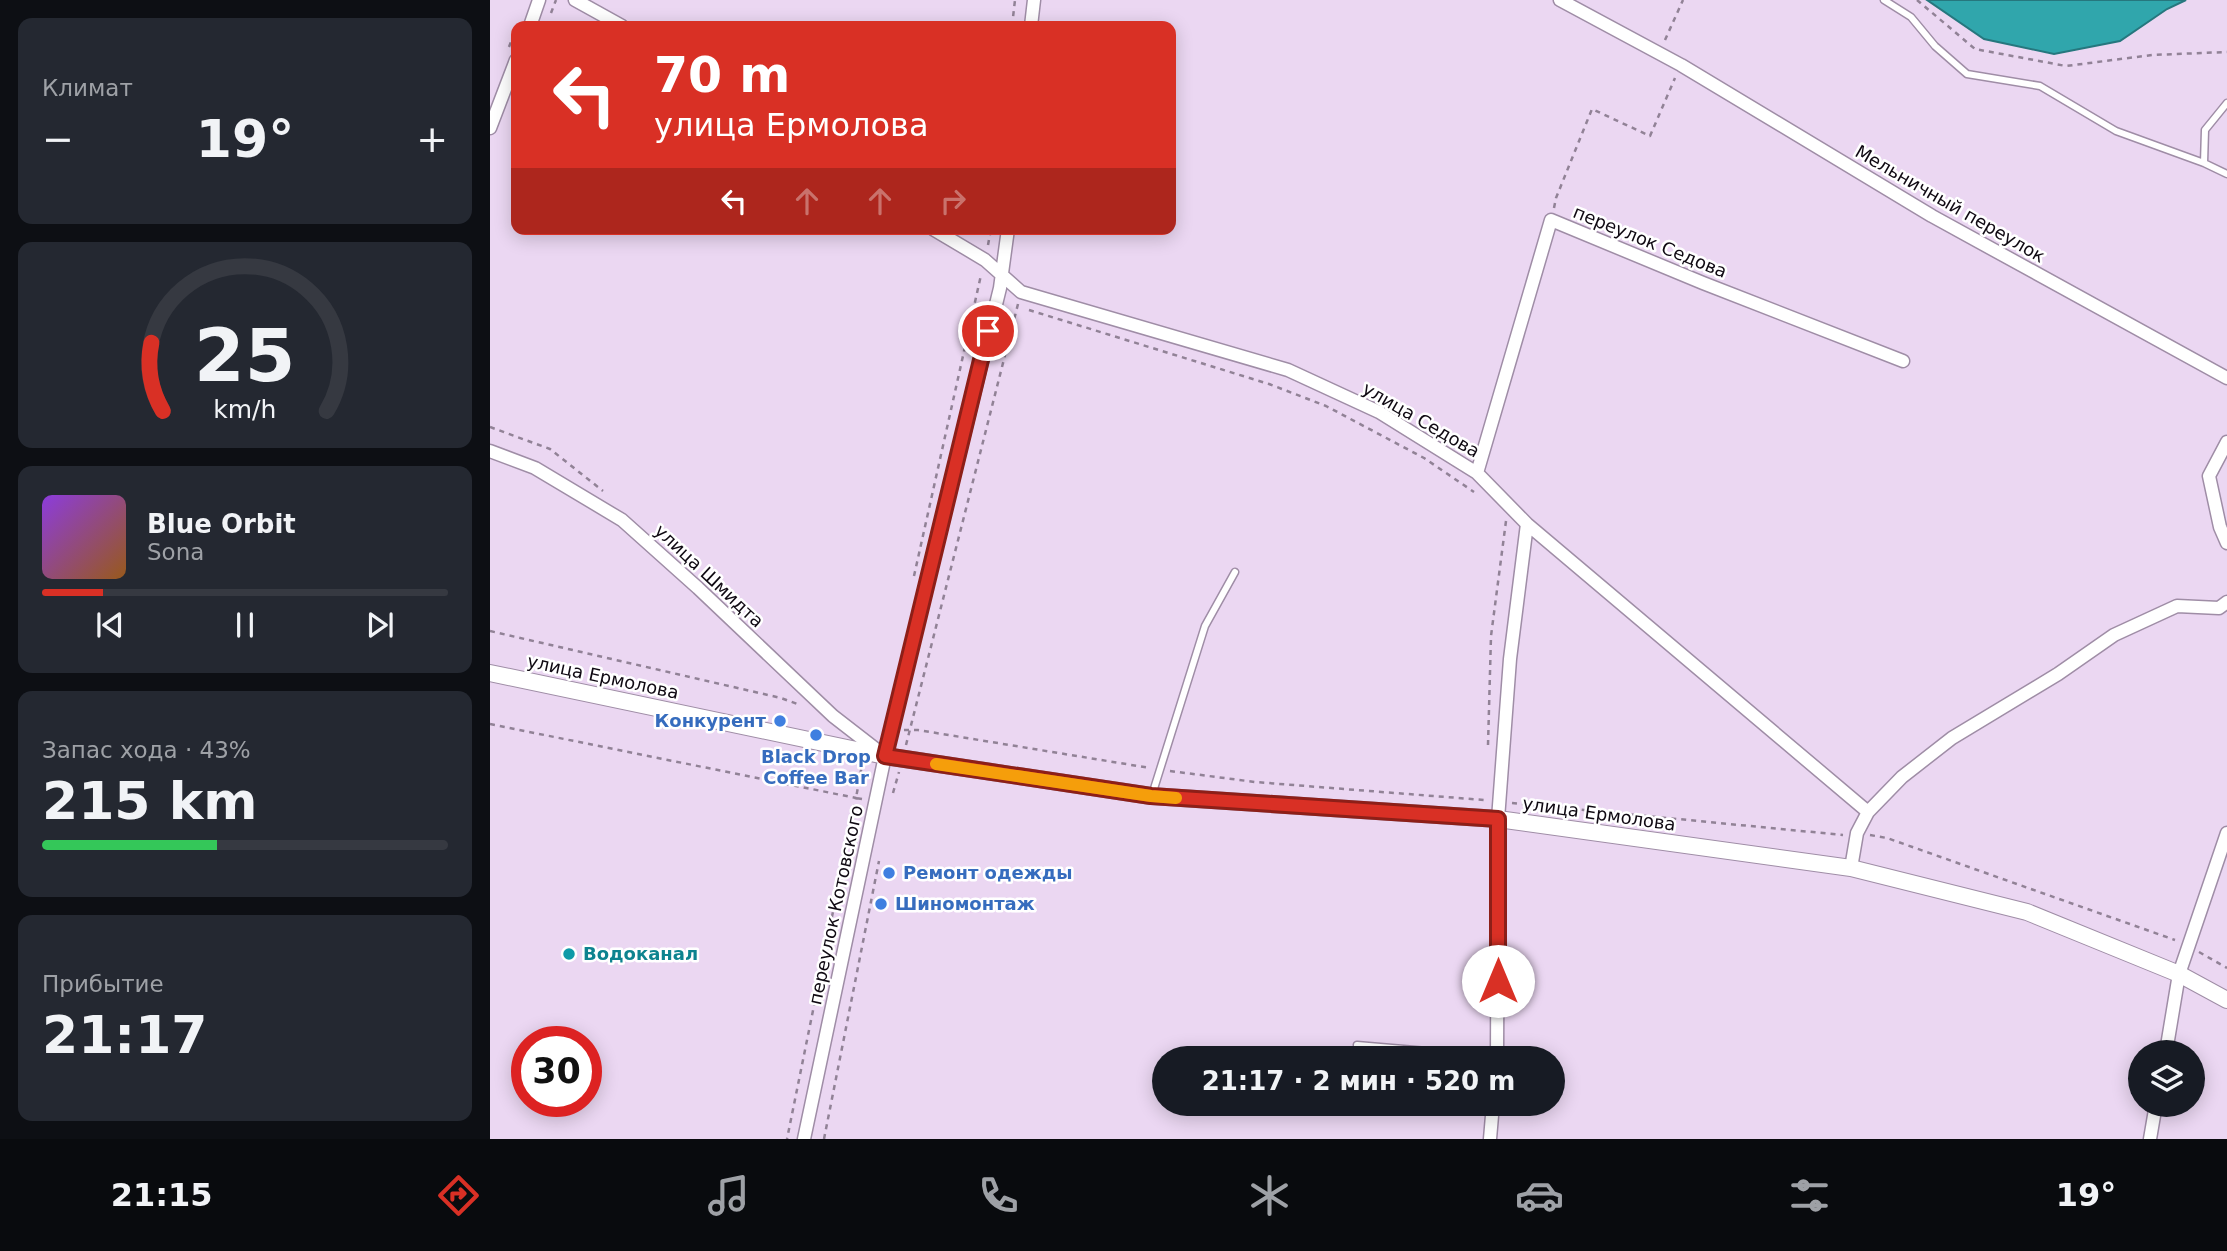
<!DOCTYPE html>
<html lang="ru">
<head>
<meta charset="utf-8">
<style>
	body { margin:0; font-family:"DejaVu Sans",sans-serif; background:#242831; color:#f1f3f6; height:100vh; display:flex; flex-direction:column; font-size:26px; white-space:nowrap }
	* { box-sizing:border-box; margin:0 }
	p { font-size:23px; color:#9ea1a6 }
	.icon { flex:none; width:38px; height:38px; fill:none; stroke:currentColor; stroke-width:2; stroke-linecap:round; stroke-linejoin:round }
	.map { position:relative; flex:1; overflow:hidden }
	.sheet { display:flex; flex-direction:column; gap:18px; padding:18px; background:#0d0f14; width:490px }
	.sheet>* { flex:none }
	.guide { position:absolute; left:21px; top:21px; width:665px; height:214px; border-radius:14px; box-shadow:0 4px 18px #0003; background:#d93025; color:#fff; overflow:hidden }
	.fabs { position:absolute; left:1638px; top:1040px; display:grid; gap:14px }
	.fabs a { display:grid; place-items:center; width:77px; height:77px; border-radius:50%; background:#171b24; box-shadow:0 4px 18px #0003; font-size:35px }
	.speed { position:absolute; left:21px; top:1026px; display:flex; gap:14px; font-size:35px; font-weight:700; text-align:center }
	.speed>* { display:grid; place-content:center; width:91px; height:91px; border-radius:50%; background:#171b24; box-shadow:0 4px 18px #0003; line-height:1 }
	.speed .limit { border:10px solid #d22; background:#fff; color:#111 }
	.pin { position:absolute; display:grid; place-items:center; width:60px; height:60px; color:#fff; margin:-30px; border:4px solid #fff; border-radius:50%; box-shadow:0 2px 7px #0007 }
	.me { position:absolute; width:77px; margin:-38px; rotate:0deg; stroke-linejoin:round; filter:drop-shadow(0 0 5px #0008) }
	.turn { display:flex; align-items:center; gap:24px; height:147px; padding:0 28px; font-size:32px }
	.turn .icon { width:91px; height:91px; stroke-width:2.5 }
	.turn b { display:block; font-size:49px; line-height:60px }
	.lanes { display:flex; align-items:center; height:66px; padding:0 28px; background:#0003; justify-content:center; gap:35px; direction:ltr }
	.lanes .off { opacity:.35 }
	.big { font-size:52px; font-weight:800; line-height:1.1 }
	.sheet .card { flex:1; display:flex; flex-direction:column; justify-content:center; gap:10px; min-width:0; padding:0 24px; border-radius:14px; background:#242831 }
	.sheet .dial { align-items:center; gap:0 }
	.dial svg { height:182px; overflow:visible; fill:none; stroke:#363941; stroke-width:7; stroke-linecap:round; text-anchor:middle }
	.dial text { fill:#f1f3f6; stroke:none }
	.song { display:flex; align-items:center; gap:21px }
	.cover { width:84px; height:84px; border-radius:10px; background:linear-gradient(135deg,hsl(270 70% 55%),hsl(30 70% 35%)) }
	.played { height:7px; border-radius:4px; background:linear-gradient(90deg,#d93025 15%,#363941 15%) }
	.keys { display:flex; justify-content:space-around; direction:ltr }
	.heat { display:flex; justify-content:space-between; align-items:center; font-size:38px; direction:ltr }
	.charge { height:10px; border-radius:5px; background:linear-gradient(90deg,#34c759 43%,#363941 0) }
	.trip { position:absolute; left:662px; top:1046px; width:413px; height:70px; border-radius:35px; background:#171b24; box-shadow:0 4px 18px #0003; font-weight:800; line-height:70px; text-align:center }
	.menu { display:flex; height:112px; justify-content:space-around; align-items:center; background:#090b0e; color:#9ea1a6 }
	.menu .icon { width:49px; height:49px }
	.menu .current { color:#d93025 }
	.menu b { font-size:32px; color:#f1f3f6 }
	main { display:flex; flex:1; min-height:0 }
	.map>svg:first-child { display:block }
</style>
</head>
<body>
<main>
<section class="sheet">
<div class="card"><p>Климат</p>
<div class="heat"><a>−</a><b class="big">19°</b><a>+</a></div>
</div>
<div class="card dial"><svg viewBox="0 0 100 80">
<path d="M14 69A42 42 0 1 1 86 69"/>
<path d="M14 69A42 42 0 0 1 9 39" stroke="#d93025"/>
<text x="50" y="56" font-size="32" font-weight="700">25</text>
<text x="50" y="72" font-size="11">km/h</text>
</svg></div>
<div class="card">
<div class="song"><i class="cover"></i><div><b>Blue Orbit</b><p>Sona</p></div></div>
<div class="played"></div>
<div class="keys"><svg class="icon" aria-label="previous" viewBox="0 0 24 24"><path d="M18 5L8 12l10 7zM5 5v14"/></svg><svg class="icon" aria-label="pause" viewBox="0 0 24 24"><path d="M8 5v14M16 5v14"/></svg><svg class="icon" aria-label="next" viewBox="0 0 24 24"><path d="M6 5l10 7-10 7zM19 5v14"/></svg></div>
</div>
<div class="card"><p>Запас хода · 43%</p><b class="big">215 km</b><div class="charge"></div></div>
<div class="card"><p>Прибытие</p><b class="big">21:17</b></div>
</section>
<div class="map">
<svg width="1737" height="1139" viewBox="0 0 1737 1139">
	<rect width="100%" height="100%" fill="#ebd7f2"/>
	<!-- water -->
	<path fill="#30a6ac" stroke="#26777e" stroke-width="2" d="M1437 0H1696L1677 9 1630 41 1564 54 1494 39Z"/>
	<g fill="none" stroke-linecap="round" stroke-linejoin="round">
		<!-- service casing -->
		<g stroke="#9f8da6" stroke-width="9">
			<path id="service" d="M1394 0 1421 17 1445 46 1477 74 1550 86 1626 131 1714 163 1737 174
				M1714 163 1715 130 1737 103
				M662 795 715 626 745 572
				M867 1045 1007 1057"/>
		</g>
		<!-- minor casing -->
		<g stroke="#9f8da6" stroke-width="15">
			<path id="minor" d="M85 0 132 26
				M1070 0 1191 65 1442 216 1737 378
				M40 26 49 0
				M541 26 544 0
				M0 128 26 60
				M443 229 495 260 531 292 798 370 889 412 987 473 1037 524 1378 812 1367 833 1361 868
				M1737 442 1719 476 1730 527 1737 543
				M0 451 45 468 132 520 208 588 343 716 392 754
				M987 473 1061 220 1213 283 1413 361
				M1378 812 1412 777 1462 738 1568 674 1624 635 1687 606 1729 608 1737 602
				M1676 1052 1689 974 1737 833
				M1007 1059 1008 819 1020 659 1037 524
				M314 1139 395 756 510 288 518 229
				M1000 1139 1003 1104
				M1660 1139 1666 1104"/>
		</g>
		<!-- tertiary casing -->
		<g stroke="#9f8da6" stroke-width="18">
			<path id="tertiary" d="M0 673 395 756 661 796 1008 819 1361 868 1537 912 1689 974 1737 1000"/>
		</g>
		<!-- path -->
		<path stroke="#918296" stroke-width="2.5" stroke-dasharray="5 5" stroke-linecap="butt" d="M1427 0 1485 49 1576 66 1662 55 1737 52
			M61 13 66 0
			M522 26 525 0
			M1175 40 1193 0
			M19 47 26 28
			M1064 208 1066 198 1102 109 1160 136 1185 78
			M498 245 501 229
			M539 310 779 384 836 406 934 458 984 492
			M0 427 60 449 113 491
			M424 576 491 275
			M0 631 291 698 310 705
			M0 724 366 798 297 1139
			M414 730H428L660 768
			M416 745 528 304
			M998 745 1001 636 1016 521
			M680 771 765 782 994 800
			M403 793 409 772
			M372 799 366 798 372 765
			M1022 803 1353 835
			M1380 835 1397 838 1685 940
			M1709 952 1737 968
			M334 1139 389 861"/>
		<!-- service -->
		<use href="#service" stroke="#fff" stroke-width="6"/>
		<!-- minor -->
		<use href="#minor" stroke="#fff" stroke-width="12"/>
		<!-- tertiary -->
		<use href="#tertiary" stroke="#fff" stroke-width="16"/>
	</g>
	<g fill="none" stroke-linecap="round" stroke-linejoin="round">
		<!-- route casing -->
		<g stroke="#8d1f18" stroke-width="18">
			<path id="route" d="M498 331 395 756 661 796 1008 819V981"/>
		</g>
		<!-- route -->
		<use href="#route" stroke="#d93025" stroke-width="12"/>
		<!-- slow -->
		<path stroke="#f59e0b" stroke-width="12" d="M446 764 661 796 686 798"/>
	</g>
	<!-- markers -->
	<g fill="#3f7fe0" stroke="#fff" stroke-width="2.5">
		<circle cx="290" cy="721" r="7"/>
		<circle cx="326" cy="735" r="7"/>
		<circle cx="399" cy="873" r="7"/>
		<circle cx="391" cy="904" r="7"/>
	</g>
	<circle fill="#0f9aa8" stroke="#fff" stroke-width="2.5" cx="79" cy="954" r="7"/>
	<g text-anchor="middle" stroke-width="5" stroke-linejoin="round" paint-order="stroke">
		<!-- street labels -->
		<g font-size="18" fill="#0f0912" stroke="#fff">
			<text transform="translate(1460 204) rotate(30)" y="6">Мельничный переулок</text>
			<text transform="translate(1160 242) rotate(22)" y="6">переулок Седова</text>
			<text transform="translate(931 420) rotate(30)" y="6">улица Седова</text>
			<text transform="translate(219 576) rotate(43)" y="6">улица Шмидта</text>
			<text transform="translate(113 677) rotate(12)" y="6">улица Ермолова</text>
			<text transform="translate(1109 814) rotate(8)" y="6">улица Ермолова</text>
			<text transform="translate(346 905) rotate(-78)" y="6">переулок Котовского</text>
		</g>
		<!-- shop labels -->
		<g font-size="18" font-weight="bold" fill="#366cbe" stroke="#fff" text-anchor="start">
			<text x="276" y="727" text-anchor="end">Конкурент</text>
			<text x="326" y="763" text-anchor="middle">Black Drop<tspan x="326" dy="21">Coffee Bar</tspan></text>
			<text x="413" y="879">Ремонт одежды</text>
			<text x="405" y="910">Шиномонтаж</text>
		</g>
		<!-- culture labels -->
		<g font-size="18" font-weight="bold" fill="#0d838f" stroke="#fff" text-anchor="start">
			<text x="93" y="960">Водоканал</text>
		</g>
	</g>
</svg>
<div class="fabs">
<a><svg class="icon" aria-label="layers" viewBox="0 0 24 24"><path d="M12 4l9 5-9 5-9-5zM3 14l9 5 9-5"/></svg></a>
</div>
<div class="speed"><div class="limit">30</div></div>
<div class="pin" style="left:498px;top:331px;background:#d93025"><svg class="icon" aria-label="arrive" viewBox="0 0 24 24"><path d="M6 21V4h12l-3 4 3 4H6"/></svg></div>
<svg class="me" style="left:1008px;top:981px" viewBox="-20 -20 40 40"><circle r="19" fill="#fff"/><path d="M0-13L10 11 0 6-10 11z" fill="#d93025"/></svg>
<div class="trip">21:17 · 2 мин · 520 m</div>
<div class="guide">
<div class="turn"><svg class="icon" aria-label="left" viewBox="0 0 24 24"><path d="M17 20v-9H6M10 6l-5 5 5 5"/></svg><div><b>70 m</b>улица Ермолова</div></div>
<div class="lanes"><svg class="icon" aria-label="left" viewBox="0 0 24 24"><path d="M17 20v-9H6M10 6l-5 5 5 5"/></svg><svg class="icon off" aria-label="ahead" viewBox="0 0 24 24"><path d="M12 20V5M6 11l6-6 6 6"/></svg><svg class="icon off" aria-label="ahead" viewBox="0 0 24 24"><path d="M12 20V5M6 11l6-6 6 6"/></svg><svg class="icon off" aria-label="right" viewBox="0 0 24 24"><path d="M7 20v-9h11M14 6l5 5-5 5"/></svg></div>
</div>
</div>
</main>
<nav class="menu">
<b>21:15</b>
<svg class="icon current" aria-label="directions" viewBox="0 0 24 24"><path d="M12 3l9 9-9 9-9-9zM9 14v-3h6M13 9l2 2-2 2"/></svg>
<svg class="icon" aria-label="music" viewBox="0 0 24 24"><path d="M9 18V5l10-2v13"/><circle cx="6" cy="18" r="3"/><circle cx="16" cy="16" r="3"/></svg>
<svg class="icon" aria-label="phone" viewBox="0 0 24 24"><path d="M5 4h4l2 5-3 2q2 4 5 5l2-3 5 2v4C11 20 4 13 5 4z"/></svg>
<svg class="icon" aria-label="climate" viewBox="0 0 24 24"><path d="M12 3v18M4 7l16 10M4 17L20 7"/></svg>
<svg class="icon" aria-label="car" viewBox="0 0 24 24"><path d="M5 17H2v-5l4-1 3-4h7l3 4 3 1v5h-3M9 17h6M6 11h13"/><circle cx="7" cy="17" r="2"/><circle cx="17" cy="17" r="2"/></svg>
<svg class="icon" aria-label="filters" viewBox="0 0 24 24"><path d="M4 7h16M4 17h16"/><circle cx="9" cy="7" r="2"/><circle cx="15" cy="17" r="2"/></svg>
<b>19°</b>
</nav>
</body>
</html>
